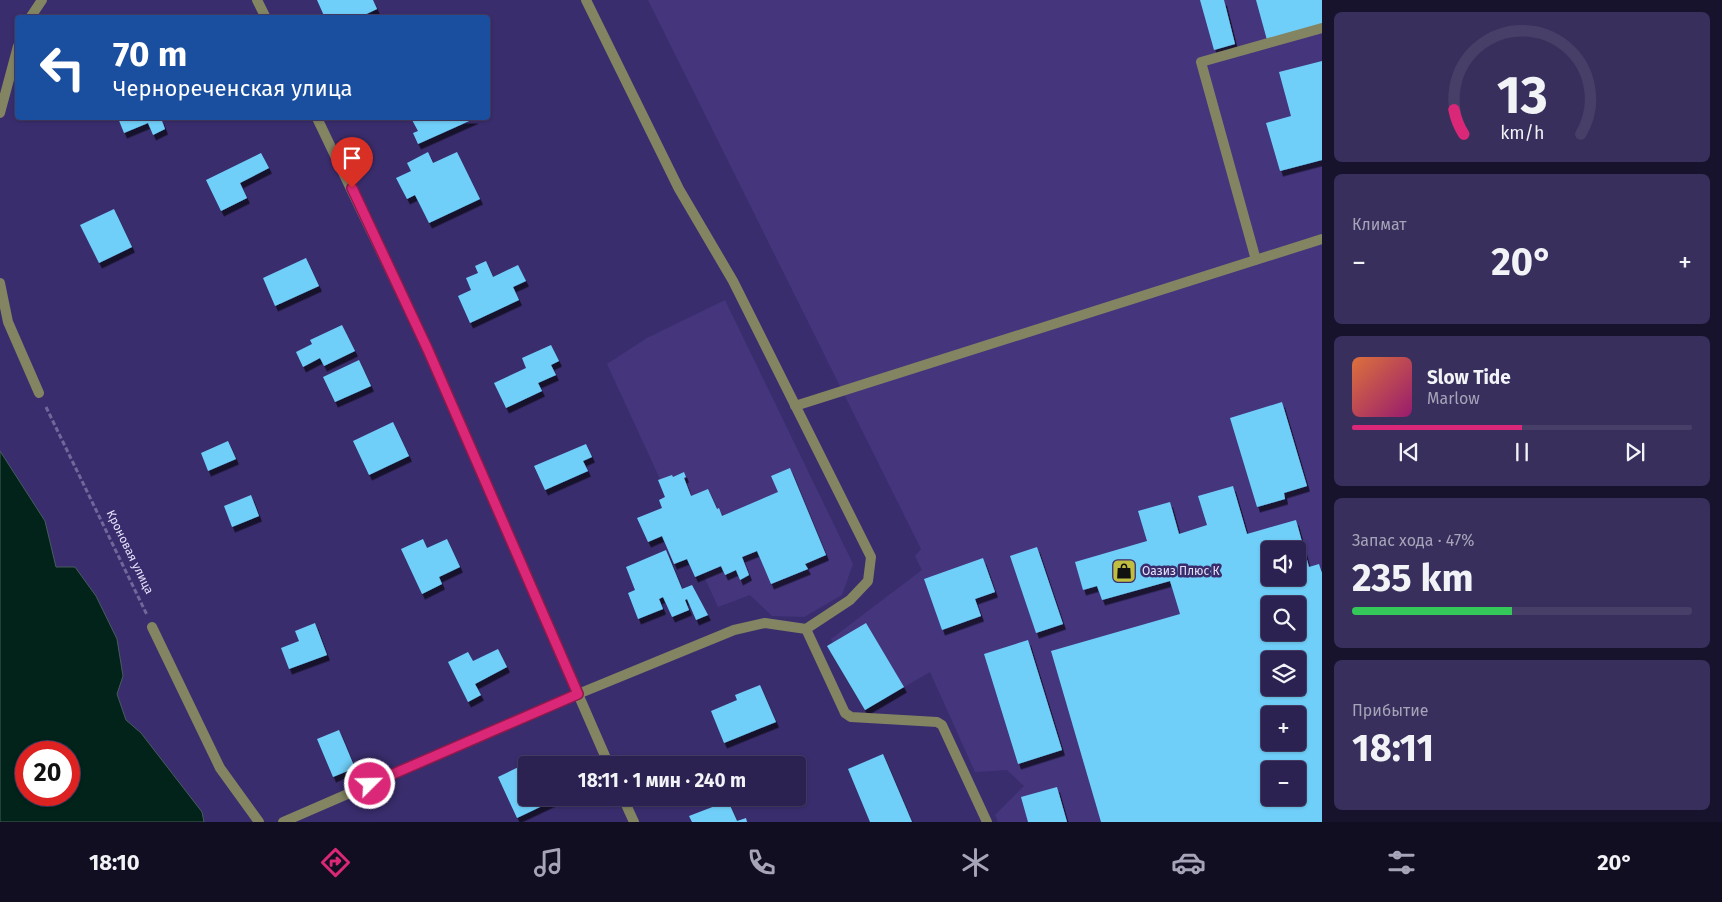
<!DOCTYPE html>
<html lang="ru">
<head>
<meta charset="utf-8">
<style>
	body { margin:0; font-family:"Fira Sans",sans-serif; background:#382f5c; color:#f1f3f6; height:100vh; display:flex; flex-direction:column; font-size:19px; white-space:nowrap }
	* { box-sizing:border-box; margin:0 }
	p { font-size:16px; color:#a6a4b8 }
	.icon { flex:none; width:28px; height:28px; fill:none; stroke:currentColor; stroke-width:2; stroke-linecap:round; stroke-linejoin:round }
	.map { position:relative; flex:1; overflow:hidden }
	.drawer { display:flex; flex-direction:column; gap:12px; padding:12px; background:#18132d; width:400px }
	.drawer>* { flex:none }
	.banner { position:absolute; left:15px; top:15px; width:475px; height:105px; border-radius:5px; box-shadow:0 1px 4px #0004,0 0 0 1px #483f69; background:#1a4fa0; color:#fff; overflow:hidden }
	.controls { position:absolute; left:1261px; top:541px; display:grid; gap:10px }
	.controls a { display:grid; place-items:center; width:45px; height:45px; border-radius:5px; background:#2c2252; box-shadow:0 1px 4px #0004,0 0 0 1px #483f69; font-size:25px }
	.speed { position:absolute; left:15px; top:741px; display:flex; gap:10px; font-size:25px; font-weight:700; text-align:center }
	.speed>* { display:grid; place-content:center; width:65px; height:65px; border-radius:50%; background:#2c2252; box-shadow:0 1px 4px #0004,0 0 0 1px #483f69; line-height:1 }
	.speed .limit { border:8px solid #d22; background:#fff; color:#111 }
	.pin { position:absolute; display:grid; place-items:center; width:42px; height:42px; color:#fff; margin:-51px -21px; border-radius:50% 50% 50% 0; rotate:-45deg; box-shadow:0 0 5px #0007 }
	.pin .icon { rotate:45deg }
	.me { position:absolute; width:55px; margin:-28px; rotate:67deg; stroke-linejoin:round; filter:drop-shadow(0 0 4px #0008) }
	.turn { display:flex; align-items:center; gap:18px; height:105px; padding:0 15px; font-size:22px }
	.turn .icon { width:65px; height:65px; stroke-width:2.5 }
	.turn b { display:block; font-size:35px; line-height:42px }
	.big { font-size:38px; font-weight:700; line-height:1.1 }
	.drawer .widget { flex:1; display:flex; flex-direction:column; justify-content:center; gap:8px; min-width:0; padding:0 18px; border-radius:8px; background:#382f5c }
	.drawer .dial { align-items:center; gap:0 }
	.dial svg { height:130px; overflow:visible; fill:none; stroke:#483f69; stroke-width:7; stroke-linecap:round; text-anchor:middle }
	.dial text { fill:#f1f3f6; stroke:none }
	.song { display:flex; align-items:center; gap:15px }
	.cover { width:60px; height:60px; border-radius:8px; background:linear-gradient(135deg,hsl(20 70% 55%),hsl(320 70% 35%)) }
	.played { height:5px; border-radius:2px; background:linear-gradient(90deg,#db2777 50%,#483f69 50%) }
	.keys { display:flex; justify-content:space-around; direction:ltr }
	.heat { display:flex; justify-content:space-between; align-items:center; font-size:28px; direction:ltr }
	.charge { height:8px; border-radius:4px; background:linear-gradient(90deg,#34c759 47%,#483f69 0) }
	.trip { position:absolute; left:518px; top:756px; width:288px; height:50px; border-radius:5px; background:#2c2252; box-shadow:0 1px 4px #0004,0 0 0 1px #483f69; font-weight:700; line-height:50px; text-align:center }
	.dock { display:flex; height:80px; justify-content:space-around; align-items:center; background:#120e21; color:#a6a4b8 }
	.dock .icon { width:35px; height:35px }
	.dock .active { color:#db2777 }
	.dock b { font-size:22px; color:#f1f3f6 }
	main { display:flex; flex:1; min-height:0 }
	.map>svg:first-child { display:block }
</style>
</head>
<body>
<main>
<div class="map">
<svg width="1322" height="822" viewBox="0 0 1322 822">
	<defs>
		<filter id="shadow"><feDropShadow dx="3" dy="5.5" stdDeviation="0" flood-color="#0009"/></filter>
	</defs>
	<rect width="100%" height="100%" fill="#3a2d6d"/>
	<!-- built -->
	<path fill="#44357d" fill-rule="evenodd" d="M648 0H1322V822H998L995 815 1024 786 1007 770 975 772 930 672 865 710 827 646 833 643 831 639 922 570 915 556 921 549ZM1270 550H1298V578H1270ZM1270 605H1298V632H1270ZM1270 660H1298V688H1270ZM1270 715H1298V742H1270ZM1270 770H1298V798H1270Z
		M725 300 853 564 842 595 804 617 772 616 750 595 718 607 703 574 695 577 687 559 674 564 662 537 648 542 637 518 662 508 659 500 665 496 658 480 660 479 607 364 647 338Z"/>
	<!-- water -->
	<path fill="#022319" stroke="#465c5c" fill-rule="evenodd" d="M0 451 45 521 56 567H75L96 596 117 639 123 676 117 694 126 720 141 733 202 812 204 822H0ZM26 752H69V795H26Z"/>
	<!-- building -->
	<path fill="#70cff9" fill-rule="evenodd" filter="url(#shadow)" d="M317 0H373L377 9 358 18H325Z
		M1200 0H1224L1235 44 1214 50Z
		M1256 0H1322V25L1267 40Z
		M1322 61V160L1280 171 1266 123 1291 116 1279 72Z
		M118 118H161L165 129 153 135 148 123 124 133Z
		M411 118H476L418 144 413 133 418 131Z
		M428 152 433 163 457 152 480 199 429 223 415 195 407 199 396 178 411 171 407 163Z
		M261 153 269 168 240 183 247 198 221 211 206 180Z
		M114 209 132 247 99 263 80 225Z
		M306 258 319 286 275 306 263 278Z
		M486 261 493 277 518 265 526 281 513 287 519 300 470 323 458 296 471 290 466 278 478 273 475 266Z
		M342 325 355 351 324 366 320 358 303 367 296 352 312 344 310 340Z
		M551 345 559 361 551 365 556 375 538 383 542 391 506 408 494 383 526 368 522 358Z
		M359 360 371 386 335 402 323 377Z
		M1282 402 1307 486 1284 493 1285 499 1257 507 1230 418Z
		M393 422 409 456 369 475 353 441Z
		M228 441 236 459 208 471 201 453Z
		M586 444 592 457 583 461 588 471 545 490 534 466Z
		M790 468 826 555 805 564 808 569 771 584 757 551 742 557 749 575 740 580 736 570 725 575 721 566 695 577 687 559 674 564 662 536 648 542 637 518 662 508 659 500 665 497 658 480 672 475 673 477 684 472 686 477 684 478 691 496 708 489 717 509 719 508 722 516 778 492 771 476Z
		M1233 486 1247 534 1296 520 1309 567 1319 564 1322 573V822H1101L1051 651 1180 614 1170 581 1102 600 1097 586 1083 590 1075 562 1147 541 1138 511 1170 502 1179 534 1207 525 1198 496ZM1270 550H1298V578H1270ZM1270 605H1298V632H1270ZM1270 660H1298V688H1270ZM1270 715H1298V742H1270ZM1270 770H1298V798H1270Z
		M251 495 259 516 232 527 224 506Z
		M423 539 427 548 447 539 460 567 439 577 442 584 422 594 401 549Z
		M1037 547 1063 624 1036 633 1010 556Z
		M666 550 682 589 692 585 708 615 696 620 687 599 685 600 689 610 672 617 663 597 659 599 663 609 638 619 628 593 635 590 626 567Z
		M983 558 995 592 975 599 981 616 942 630 924 579Z
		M315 623 327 655 289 669 281 648 299 641 295 631Z
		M866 623 904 687 865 710 827 646Z
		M1028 640 1062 750 1018 764 984 654Z
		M498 649 507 667 475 684 481 695 468 702 448 662 468 652 473 661Z
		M760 685 776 722 724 743 711 711 737 700 735 695Z
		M339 730 355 768 333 777 317 739Z
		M883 754 912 822H870L848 769Z
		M529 762 530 765H526V798H559L517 818 498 777Z
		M1057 787 1067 822H1028L1021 797Z
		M728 801 737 821 746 818 747 822H692L689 816Z"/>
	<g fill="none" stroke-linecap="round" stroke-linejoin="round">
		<!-- path -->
		<path stroke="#70679a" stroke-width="3" stroke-dasharray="5 2.5" stroke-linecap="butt" d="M46 407 147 615"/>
		<!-- service -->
		<path stroke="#838462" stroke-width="10" d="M1256 260 1201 62 1322 28
			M795 406 1322 239
			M806 629 845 713 851 717 937 722 942 725 987 822
			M283 822 578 694 734 630 765 623 806 629 850 600 868 581 871 557 733 281 679 189 586 0"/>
		<!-- minor -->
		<path stroke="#838462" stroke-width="10" d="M30 18 42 0
			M0 113 18 46
			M0 283 8 322 39 393
			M152 627 220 768 259 822"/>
		<!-- tertiary -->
		<path stroke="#838462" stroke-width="10" d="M257 0 266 18
			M317 118 428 350 609 765
			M623 798 634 822"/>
	</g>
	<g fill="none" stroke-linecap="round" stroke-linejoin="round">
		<!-- route casing -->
		<g stroke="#8e194d" stroke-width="12">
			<path id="route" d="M352 188 428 350 578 694 370 784"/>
		</g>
		<!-- route -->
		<use href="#route" stroke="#db2777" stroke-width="9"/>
	</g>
	<!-- icons -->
	<defs>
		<g id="shop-square" transform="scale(1.25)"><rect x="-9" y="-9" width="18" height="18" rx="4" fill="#bfbe41" stroke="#3a2d6d"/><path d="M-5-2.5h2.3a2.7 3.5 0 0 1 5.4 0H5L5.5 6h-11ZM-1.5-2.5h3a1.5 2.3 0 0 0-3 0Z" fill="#111"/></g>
	</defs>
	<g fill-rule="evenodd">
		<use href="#shop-square" x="1124" y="571"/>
	</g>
	<g text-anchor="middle" stroke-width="5" stroke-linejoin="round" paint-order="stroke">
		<!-- street labels -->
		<g font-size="12" fill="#e4e2fa" stroke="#3a2d6d">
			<text transform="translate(130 552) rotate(64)" y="4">Кроновая улица</text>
		</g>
		<!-- poi labels -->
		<g font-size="12" fill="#e4e2fa" stroke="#3a2d6d" text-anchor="start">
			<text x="1142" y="575">Оазиз Плюс К</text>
		</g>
	</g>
</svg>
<div class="controls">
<a><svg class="icon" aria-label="sound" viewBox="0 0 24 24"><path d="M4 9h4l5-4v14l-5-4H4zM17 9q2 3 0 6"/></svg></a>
<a><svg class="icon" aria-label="search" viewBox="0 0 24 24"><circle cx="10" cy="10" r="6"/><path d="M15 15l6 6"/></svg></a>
<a><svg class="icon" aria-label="layers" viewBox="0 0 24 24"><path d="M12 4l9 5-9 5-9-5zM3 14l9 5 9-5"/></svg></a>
<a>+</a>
<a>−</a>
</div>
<div class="speed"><div class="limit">20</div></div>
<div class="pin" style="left:352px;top:188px;background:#d93025"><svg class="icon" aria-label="arrive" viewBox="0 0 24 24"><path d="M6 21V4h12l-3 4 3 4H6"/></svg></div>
<svg class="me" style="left:370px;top:784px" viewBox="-20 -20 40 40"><circle r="17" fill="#db2777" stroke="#fff" stroke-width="3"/><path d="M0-11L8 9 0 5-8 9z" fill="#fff"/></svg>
<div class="trip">18:11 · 1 мин · 240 m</div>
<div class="banner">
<div class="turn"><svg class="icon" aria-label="left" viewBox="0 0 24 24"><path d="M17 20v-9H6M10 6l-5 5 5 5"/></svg><div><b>70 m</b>Чернореченская улица</div></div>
</div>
</div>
<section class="drawer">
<div class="widget dial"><svg viewBox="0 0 100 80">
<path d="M14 69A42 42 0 1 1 86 69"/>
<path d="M14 69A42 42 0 0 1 8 54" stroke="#db2777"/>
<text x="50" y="56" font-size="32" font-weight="700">13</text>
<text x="50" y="72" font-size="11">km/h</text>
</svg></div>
<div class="widget"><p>Климат</p>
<div class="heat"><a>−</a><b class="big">20°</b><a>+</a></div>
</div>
<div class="widget">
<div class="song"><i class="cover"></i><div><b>Slow Tide</b><p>Marlow</p></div></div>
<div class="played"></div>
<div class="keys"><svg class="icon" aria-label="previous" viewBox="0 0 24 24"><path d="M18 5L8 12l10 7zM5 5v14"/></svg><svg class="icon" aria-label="pause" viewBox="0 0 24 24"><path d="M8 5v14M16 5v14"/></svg><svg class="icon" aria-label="next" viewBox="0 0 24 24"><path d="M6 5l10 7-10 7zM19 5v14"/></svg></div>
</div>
<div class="widget"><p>Запас хода · 47%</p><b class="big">235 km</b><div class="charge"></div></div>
<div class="widget"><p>Прибытие</p><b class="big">18:11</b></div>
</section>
</main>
<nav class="dock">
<b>18:10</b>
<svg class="icon active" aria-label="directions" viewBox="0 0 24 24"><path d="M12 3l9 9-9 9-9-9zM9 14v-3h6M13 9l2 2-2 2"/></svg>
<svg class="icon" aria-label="music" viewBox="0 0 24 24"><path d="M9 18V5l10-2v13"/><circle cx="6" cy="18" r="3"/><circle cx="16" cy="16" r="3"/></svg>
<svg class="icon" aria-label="phone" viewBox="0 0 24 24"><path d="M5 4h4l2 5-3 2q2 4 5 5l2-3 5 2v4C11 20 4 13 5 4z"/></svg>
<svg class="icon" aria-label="climate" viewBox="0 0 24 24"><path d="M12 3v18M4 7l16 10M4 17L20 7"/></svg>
<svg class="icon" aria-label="car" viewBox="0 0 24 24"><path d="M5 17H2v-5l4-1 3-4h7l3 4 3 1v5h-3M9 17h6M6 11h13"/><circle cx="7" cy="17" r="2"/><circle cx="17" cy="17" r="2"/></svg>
<svg class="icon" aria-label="filters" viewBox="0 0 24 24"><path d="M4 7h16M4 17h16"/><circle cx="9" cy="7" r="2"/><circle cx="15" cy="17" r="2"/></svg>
<b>20°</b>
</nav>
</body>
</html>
